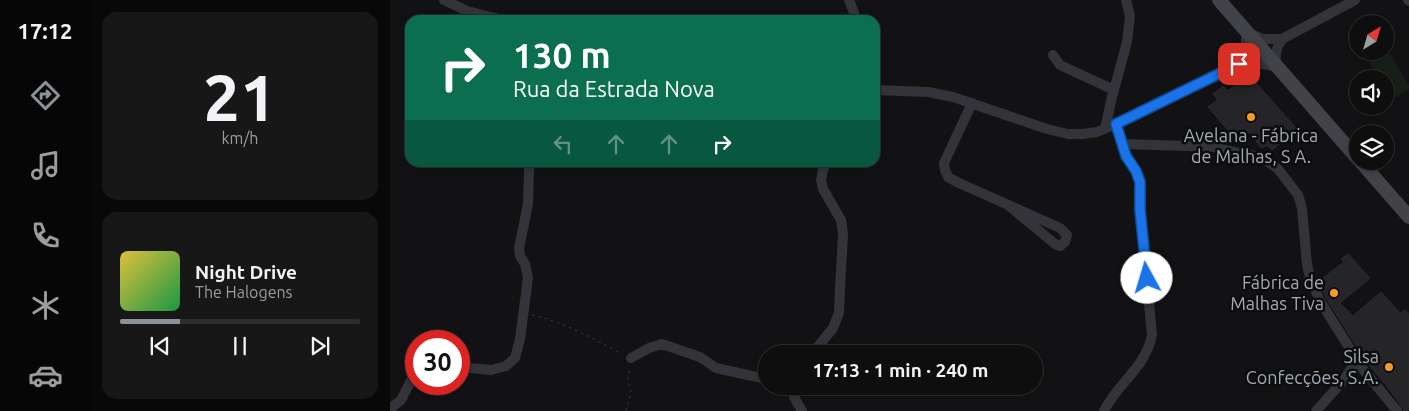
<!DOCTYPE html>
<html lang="pt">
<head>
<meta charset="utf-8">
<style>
	body { margin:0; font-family:Ubuntu,sans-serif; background:#171718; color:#f1f3f6; height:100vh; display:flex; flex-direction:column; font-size:19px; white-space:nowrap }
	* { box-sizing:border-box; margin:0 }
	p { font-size:16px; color:#9b9c9e }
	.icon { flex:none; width:28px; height:28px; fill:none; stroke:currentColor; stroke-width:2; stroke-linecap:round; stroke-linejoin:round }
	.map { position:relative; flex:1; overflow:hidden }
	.panel { display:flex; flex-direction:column; gap:12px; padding:12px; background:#080808; width:300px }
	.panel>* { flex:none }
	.banner { position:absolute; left:15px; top:15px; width:475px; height:152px; border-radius:15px; box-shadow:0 2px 8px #0003,0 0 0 1px #2e2e2f; background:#0b6e4f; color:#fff; overflow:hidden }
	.needle { width:32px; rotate:37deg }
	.tools { position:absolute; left:959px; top:15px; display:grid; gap:10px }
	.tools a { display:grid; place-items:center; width:45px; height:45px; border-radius:50%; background:#0e0e0f; box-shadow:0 2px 8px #0003,0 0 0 1px #2e2e2f; font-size:25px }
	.speed { position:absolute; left:15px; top:330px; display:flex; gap:10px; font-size:25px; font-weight:700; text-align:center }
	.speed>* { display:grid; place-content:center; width:65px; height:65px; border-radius:50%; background:#0e0e0f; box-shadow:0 2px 8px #0003,0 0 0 1px #2e2e2f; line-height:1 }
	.speed .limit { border:8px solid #d22; background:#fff; color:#111 }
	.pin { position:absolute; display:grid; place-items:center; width:42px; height:42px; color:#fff; margin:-21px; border-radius:10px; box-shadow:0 2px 8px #0006 }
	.me { position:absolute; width:55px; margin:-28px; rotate:354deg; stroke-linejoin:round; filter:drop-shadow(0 0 4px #0008) }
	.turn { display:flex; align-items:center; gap:18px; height:105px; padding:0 25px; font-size:22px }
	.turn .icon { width:65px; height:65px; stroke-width:2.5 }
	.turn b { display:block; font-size:35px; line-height:42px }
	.lanes { display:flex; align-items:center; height:48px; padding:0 25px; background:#0003; justify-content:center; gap:25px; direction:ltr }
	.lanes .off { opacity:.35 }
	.panel .widget { flex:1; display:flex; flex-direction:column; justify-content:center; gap:8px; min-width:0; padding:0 18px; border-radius:15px; background:#171718 }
	.panel .dial { align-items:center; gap:0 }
	.dial b { font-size:65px; line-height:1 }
	.song { display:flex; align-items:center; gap:15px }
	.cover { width:60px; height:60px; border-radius:8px; background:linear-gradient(135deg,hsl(50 70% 55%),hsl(140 70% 35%)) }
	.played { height:5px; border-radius:2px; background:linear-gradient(90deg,#8c9099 25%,#2e2e2f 25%) }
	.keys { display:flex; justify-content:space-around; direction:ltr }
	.trip { position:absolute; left:368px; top:345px; width:285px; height:50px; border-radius:25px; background:#0e0e0f; box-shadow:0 2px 8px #0003,0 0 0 1px #2e2e2f; font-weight:700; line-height:50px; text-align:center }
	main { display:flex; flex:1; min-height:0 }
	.tabs { display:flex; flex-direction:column; width:90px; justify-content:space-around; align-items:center; background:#060606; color:#9b9c9e }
	.tabs .icon { width:35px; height:35px }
	.tabs .current { color:#8c9099 }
	.tabs b { font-size:22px; color:#f1f3f6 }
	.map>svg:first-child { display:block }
</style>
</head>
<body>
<main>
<nav class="tabs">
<b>17:12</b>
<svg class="icon current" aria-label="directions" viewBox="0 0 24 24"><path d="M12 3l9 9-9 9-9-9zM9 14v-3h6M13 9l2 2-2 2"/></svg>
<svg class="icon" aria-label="music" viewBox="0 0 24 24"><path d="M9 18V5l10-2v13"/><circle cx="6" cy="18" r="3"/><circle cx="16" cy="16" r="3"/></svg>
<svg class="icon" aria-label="phone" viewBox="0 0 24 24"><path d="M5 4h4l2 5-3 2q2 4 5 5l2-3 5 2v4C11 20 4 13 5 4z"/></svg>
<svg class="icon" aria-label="climate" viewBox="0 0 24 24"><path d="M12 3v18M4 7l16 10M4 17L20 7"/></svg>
<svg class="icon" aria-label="car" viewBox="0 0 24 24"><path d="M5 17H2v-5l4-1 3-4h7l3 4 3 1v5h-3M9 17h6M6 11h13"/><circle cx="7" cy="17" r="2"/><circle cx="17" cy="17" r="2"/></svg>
</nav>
<section class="panel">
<div class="widget dial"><b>21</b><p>km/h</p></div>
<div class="widget">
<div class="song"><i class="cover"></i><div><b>Night Drive</b><p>The Halogens</p></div></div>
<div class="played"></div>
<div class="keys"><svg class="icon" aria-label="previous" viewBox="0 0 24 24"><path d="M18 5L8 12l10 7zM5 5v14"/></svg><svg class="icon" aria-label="pause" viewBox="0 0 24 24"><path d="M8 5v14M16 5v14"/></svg><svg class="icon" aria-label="next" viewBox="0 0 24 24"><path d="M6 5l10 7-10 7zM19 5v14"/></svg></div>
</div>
</section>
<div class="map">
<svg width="1019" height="411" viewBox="0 0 1019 411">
	<rect width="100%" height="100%" fill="#121214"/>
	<!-- green -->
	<path fill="#181e18" d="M997 49 1019 86V89L1001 100 995 89V79H989L978 61Z"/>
	<!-- building -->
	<path fill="#252528" stroke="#2c2c30" d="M859 75 907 129 882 150 877 145 872 148 857 130 845 138 818 107 828 100 823 94 833 86 838 91Z
		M958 254 980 278 950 303 963 316 991 292 1010 313 1015 310 1019 314V409L1016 411H1014L1012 407 996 385 978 364 936 298 929 281 954 262 951 259Z"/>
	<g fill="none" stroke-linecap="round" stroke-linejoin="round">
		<!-- path -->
		<path stroke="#393b40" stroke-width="1" stroke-dasharray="2.5 4" stroke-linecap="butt" d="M142 315C174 322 204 339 232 354
			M236 411 241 392 238 381 239 368"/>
		<!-- street -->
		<path stroke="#333439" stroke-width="10" d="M54 0 77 11 113 20
			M459 0 464 13 465 20
			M1018 0 1019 1
			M859 33 873 39H892
			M663 55 670 65 724 90
			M849 64C855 53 857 44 856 31
			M887 67C884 56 886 48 892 39L965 0
			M485 90 538 92 563 97 657 129 678 134H693L707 132 736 120 849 64C863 62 873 63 886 67
			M582 103 554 163 555 170 558 177 569 183 670 228 677 235 675 242 670 246 665 244 618 205
			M715 129 721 101 737 42 740 16 736 0
			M733 144 827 147 843 152 861 155 877 161 888 169 908 195 912 208 917 264 920 278 930 301 972 368 1007 411
			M422 354 443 328 449 313 450 289 453 234 451 220 433 189 431 180 433 170 437 162
			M241 358 259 348 272 344 310 357 326 368 376 379
			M69 367 101 370 116 366 125 358 130 339 138 278 135 264 130 256 129 248 138 204 139 171 140 162
			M402 386 404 397 412 411
			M0 409 11 400 26 371
			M714 411C728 382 755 369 762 335L750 210V182L746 171 736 155 726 124
			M926 411 953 381 967 360"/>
		<!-- secondary -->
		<path stroke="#414349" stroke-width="14" d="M829 0 968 159
			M970 161 1019 217"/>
	</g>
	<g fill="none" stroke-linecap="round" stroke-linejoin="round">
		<!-- route casing -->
		<g stroke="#114b97" stroke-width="12">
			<path id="route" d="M757 278 750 210V182L746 171 736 156 726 124 849 64"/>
		</g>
		<!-- route -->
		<use href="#route" stroke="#1a73e8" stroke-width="9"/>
	</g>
	<!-- markers -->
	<g fill="#f89b25" stroke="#0d0d0e" stroke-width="2">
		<circle cx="861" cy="117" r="5"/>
		<circle cx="944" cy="293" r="5"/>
		<circle cx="999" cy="367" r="5"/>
	</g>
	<g text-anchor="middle" stroke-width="5" stroke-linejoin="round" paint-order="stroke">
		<!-- poi labels -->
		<g font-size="18" fill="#a3aab5" stroke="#0d0d0e" text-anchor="end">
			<text x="861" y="142" text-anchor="middle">Avelana - Fábrica<tspan x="861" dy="21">de Malhas, S A.</tspan></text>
			<text x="934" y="289">Fábrica de<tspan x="934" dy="21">Malhas Tiva</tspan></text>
			<text x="989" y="363">Silsa<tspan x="989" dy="21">Confecções, S.A.</tspan></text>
		</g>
	</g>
</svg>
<div class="tools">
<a><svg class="needle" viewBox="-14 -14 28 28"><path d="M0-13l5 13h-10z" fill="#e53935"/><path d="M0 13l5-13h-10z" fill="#9b9c9e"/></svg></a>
<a><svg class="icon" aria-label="sound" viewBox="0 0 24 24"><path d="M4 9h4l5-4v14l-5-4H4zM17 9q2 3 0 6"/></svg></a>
<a><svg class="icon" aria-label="layers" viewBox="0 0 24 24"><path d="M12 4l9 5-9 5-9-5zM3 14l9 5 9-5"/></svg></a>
</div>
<div class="speed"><div class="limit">30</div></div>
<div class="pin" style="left:849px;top:64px;background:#d93025"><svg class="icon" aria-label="arrive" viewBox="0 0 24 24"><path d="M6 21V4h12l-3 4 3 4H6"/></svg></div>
<svg class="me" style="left:757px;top:278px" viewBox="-20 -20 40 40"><circle r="19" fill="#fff"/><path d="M0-13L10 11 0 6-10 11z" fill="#1a73e8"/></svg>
<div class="trip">17:13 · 1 min · 240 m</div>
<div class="banner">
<div class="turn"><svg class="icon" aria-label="right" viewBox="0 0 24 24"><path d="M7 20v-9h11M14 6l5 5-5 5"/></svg><div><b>130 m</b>Rua da Estrada Nova</div></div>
<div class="lanes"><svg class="icon off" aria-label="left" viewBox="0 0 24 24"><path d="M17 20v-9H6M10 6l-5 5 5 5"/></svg><svg class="icon off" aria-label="ahead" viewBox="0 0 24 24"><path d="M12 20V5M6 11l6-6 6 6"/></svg><svg class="icon off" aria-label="ahead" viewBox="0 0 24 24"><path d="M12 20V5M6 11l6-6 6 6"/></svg><svg class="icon" aria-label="right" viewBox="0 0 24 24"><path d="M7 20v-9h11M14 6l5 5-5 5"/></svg></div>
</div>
</div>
</main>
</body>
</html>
